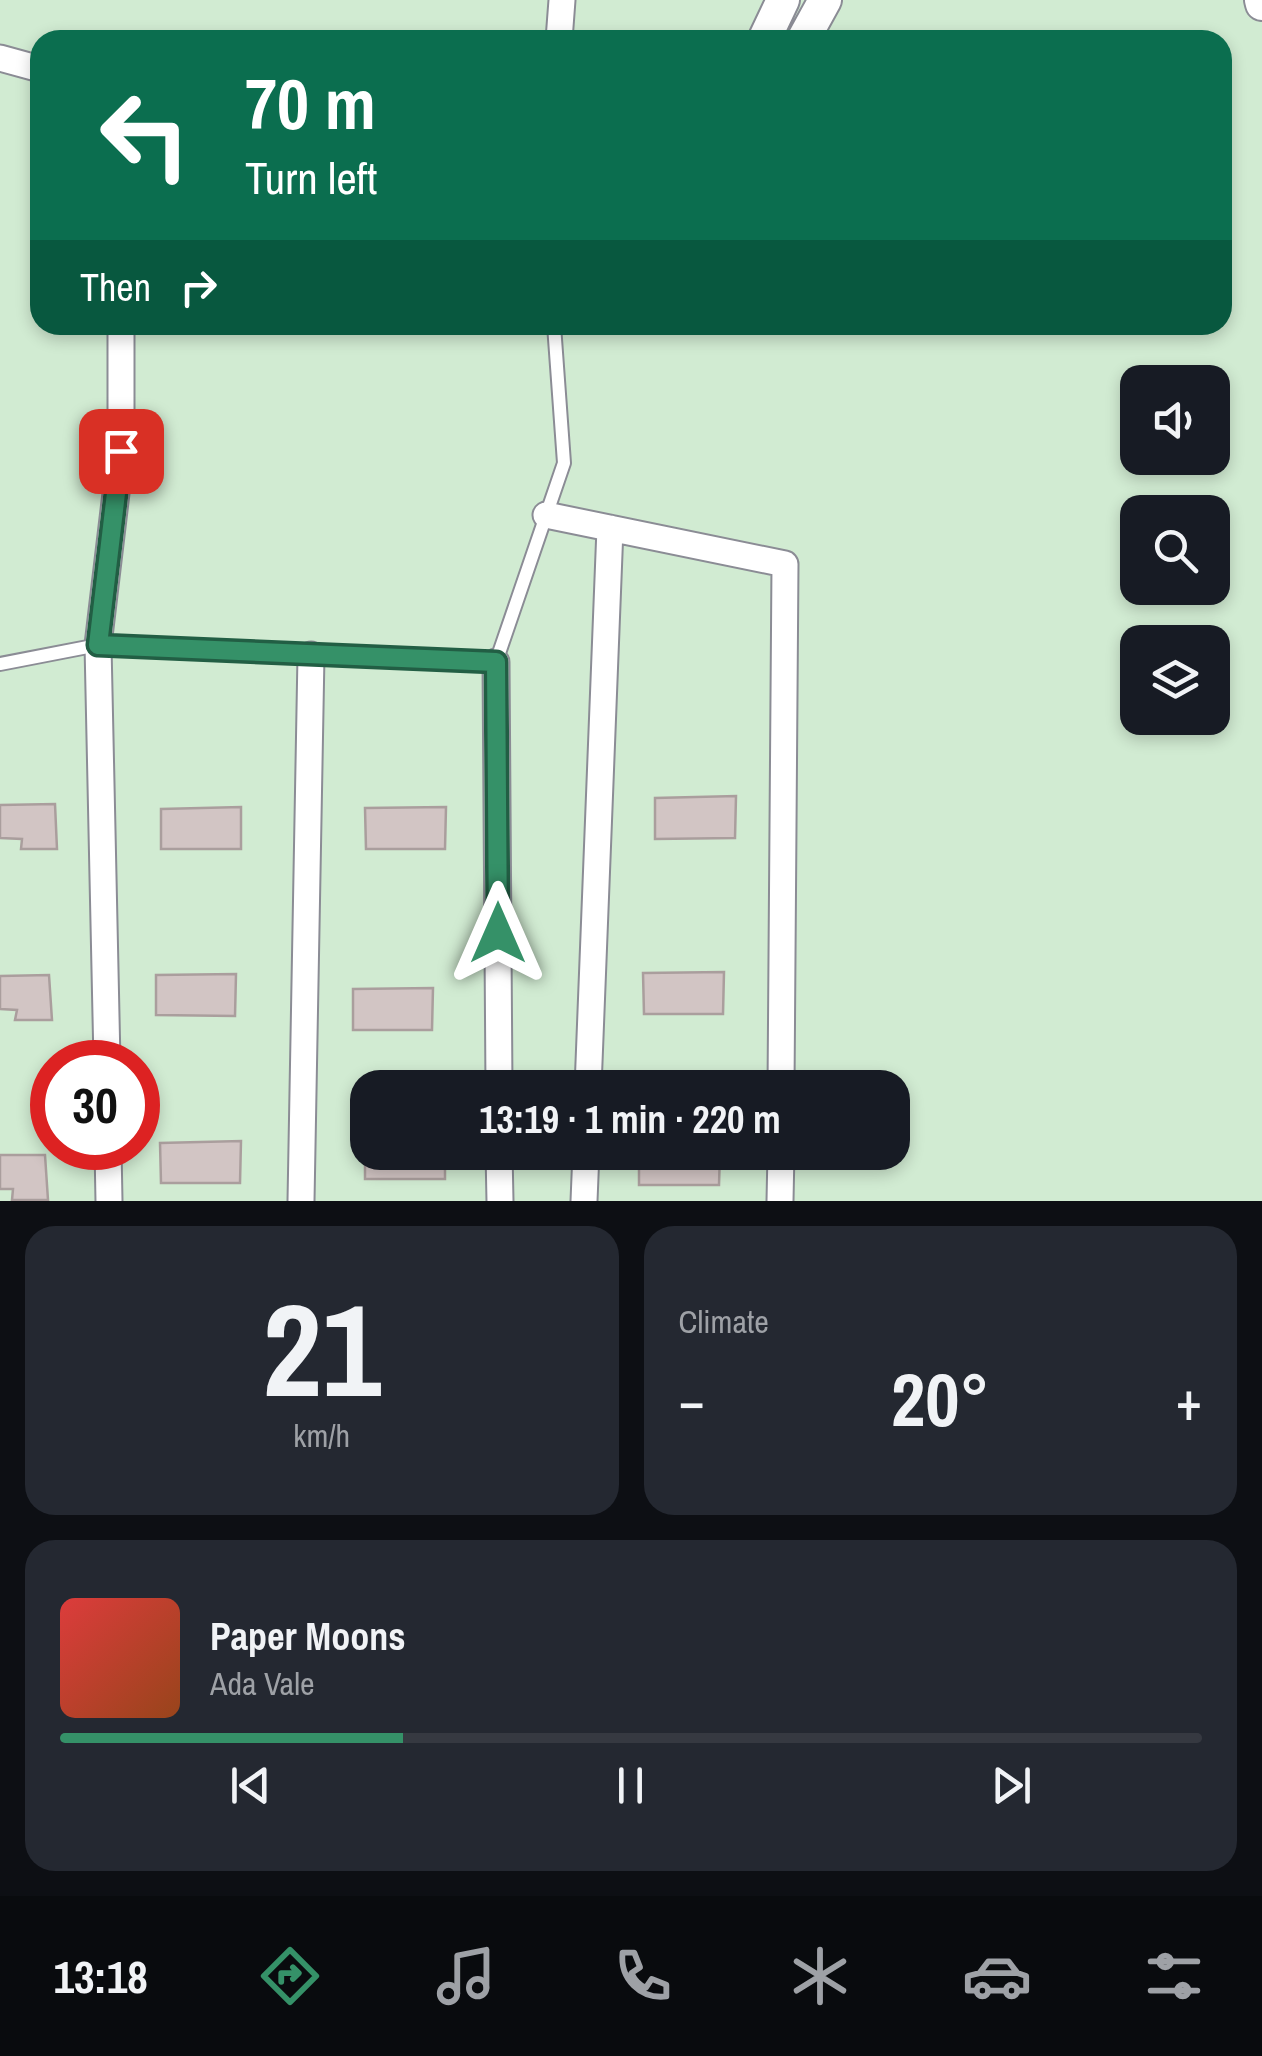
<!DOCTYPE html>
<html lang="en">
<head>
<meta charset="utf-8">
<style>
	body { margin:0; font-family:"Archivo Narrow",sans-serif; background:#242831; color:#f1f3f6; height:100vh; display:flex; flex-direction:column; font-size:38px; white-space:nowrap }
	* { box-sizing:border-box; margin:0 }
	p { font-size:32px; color:#9ea1a6 }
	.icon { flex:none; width:55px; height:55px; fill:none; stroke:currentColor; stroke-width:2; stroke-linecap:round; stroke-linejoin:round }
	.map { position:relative; height:1201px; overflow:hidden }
	.sheet { display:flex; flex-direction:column; gap:25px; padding:25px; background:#0d0f14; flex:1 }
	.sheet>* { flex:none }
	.top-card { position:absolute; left:30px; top:30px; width:1202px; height:305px; border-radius:30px; box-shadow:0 5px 15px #0003; background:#0b6e4f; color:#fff; overflow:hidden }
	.controls { position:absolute; left:1120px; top:365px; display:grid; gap:20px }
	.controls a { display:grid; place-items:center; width:110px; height:110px; border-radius:20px; background:#171b24; box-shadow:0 5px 15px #0003; font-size:50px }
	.speed { position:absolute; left:30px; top:1040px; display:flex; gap:20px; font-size:50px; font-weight:700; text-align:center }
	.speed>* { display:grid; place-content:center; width:130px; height:130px; border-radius:50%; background:#171b24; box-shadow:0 5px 15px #0003; line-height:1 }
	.speed .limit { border:15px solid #d22; background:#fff; color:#111 }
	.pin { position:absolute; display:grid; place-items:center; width:85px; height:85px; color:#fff; margin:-42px; border-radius:20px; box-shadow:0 5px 15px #0006 }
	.me { position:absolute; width:110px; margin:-55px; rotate:0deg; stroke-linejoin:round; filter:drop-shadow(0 0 8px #0008) }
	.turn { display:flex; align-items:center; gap:35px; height:210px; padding:0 50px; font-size:45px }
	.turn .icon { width:130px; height:130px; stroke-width:2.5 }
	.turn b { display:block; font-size:70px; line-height:85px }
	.then { display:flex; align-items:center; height:95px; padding:0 50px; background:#0003; gap:20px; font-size:38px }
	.big { font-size:75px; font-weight:800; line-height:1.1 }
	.sheet .tile { flex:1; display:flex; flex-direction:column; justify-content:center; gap:15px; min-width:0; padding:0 35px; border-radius:30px; background:#242831 }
	.sheet .dial { align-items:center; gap:0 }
	.dial b { font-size:130px; line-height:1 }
	.song { display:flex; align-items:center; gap:30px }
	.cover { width:120px; height:120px; border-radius:15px; background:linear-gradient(135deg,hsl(0 70% 55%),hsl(20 70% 35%)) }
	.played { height:10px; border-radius:5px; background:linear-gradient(90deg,#359168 30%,#363941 30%) }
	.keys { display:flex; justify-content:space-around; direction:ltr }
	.heat { display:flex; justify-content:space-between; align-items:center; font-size:55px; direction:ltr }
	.sheet .tiles { flex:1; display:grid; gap:25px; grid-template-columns:1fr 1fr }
	.tile:last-child { grid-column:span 2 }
	.trip { position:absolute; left:350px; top:1070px; width:560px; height:100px; border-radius:30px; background:#171b24; box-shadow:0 5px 15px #0003; font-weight:800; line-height:100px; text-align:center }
	.tabs { display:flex; height:160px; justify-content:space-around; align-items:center; background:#090b0e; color:#9ea1a6 }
	.tabs .icon { width:70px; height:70px }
	.tabs .selected { color:#359168 }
	.tabs b { font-size:45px; color:#f1f3f6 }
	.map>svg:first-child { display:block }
</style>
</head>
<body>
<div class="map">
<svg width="1262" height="1201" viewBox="0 0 1262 1201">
	<rect width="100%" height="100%" fill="#fbfbfd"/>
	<!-- green -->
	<path fill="#d1ebd2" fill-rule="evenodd" d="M0 0H1262V1201H0ZM40 40H1222V325H40ZM1138 382H1212V458H1138ZM1138 512H1212V588H1138ZM1138 642H1212V718H1138ZM52 1062H138V1148H52ZM368 1088H892V1152H368Z"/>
	<!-- building -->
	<path fill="#d2c5c4" stroke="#aa9e9d" stroke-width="2.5" d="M736 796 735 838 655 839V798Z
		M55 804 57 849H21L22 839 0 838V805Z
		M241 807V849H161V809Z
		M446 807 445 849H366L365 808Z
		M724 972 723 1014H644L643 973Z
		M236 974 235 1016 156 1015V975Z
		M49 975 52 1020H15L17 1010 0 1009V976Z
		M433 988 432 1030H353V989Z
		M365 1138 368 1152H445V1179H365Z
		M241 1141 240 1183H161L160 1143Z
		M639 1152H720L719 1185H639Z
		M0 1155H45L48 1200H12L13 1189H0Z"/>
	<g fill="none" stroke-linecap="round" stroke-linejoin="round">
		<!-- service casing -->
		<g stroke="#8b8c95" stroke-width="16">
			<path id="service" d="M0 664 98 645 496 662 564 463 554 325"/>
		</g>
		<!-- minor casing -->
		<g stroke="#8b8c95" stroke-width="29">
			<path id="minor" d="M559 40 562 0
				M0 58 40 69
				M546 515 785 564 781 1088
				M496 662 499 1088
				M107 1062 98 645 121 451V325
				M588 1088 610 528
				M108 1148 109 1201
				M499 1152 500 1201
				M301 1201 311 655
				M584 1201 586 1152
				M780 1201 781 1152"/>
		</g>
		<!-- tertiary casing -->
		<g stroke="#8b8c95" stroke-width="36">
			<path id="tertiary" d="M1261 0 1262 4
				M764 40 783 0
				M803 40 825 0"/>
		</g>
		<!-- service -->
		<use href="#service" stroke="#fff" stroke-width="12"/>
		<!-- minor -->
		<use href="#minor" stroke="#fff" stroke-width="25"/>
		<!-- tertiary -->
		<use href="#tertiary" stroke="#fff" stroke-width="32"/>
	</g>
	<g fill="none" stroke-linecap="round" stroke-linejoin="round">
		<!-- route casing -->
		<g stroke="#225e44" stroke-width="25">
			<path id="route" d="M121 451 98 645 496 662 498 933"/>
		</g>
		<!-- route -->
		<use href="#route" stroke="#359168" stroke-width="18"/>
	</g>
</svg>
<div class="controls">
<a><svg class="icon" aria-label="sound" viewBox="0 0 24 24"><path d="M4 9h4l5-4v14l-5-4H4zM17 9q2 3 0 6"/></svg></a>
<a><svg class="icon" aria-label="search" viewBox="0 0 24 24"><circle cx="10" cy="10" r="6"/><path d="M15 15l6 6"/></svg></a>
<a><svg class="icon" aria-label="layers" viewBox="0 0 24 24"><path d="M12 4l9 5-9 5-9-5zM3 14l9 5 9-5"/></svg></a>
</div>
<div class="speed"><div class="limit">30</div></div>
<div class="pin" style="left:121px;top:451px;background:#d93025"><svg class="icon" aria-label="arrive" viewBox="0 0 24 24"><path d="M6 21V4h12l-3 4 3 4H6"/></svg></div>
<svg class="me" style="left:498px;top:933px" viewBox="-20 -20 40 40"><path d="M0-17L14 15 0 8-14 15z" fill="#359168" stroke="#fff" stroke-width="4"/></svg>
<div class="trip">13:19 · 1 min · 220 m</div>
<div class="top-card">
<div class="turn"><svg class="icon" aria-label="left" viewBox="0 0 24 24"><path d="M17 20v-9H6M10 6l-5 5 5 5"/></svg><div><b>70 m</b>Turn left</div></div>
<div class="then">Then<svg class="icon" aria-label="right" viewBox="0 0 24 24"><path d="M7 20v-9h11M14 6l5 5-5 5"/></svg></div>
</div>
</div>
<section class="sheet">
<div class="tiles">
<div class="tile dial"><b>21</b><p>km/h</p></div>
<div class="tile"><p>Climate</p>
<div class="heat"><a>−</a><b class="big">20°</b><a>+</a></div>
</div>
<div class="tile">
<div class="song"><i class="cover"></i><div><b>Paper Moons</b><p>Ada Vale</p></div></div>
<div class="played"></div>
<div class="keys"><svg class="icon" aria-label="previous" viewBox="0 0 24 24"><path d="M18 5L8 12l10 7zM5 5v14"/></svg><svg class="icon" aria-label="pause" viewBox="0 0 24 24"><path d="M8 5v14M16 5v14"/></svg><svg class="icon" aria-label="next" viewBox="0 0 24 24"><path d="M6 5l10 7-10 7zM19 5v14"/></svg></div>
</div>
</div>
</section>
<nav class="tabs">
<b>13:18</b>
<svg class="icon selected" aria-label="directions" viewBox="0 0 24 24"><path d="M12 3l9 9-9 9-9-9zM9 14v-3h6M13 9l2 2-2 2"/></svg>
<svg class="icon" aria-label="music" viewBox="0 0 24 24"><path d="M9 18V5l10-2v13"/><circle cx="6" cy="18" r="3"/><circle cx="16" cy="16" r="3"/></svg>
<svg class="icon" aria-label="phone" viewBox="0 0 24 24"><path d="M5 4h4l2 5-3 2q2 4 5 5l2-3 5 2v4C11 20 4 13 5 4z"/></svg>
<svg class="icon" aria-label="climate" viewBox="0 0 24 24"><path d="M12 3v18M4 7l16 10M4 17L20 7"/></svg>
<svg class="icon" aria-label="car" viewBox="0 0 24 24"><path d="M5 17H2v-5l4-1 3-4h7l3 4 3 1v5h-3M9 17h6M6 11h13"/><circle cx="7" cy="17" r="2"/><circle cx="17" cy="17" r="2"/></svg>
<svg class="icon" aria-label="filters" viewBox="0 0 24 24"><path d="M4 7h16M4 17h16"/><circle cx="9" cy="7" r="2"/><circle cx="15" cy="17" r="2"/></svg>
</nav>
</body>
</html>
